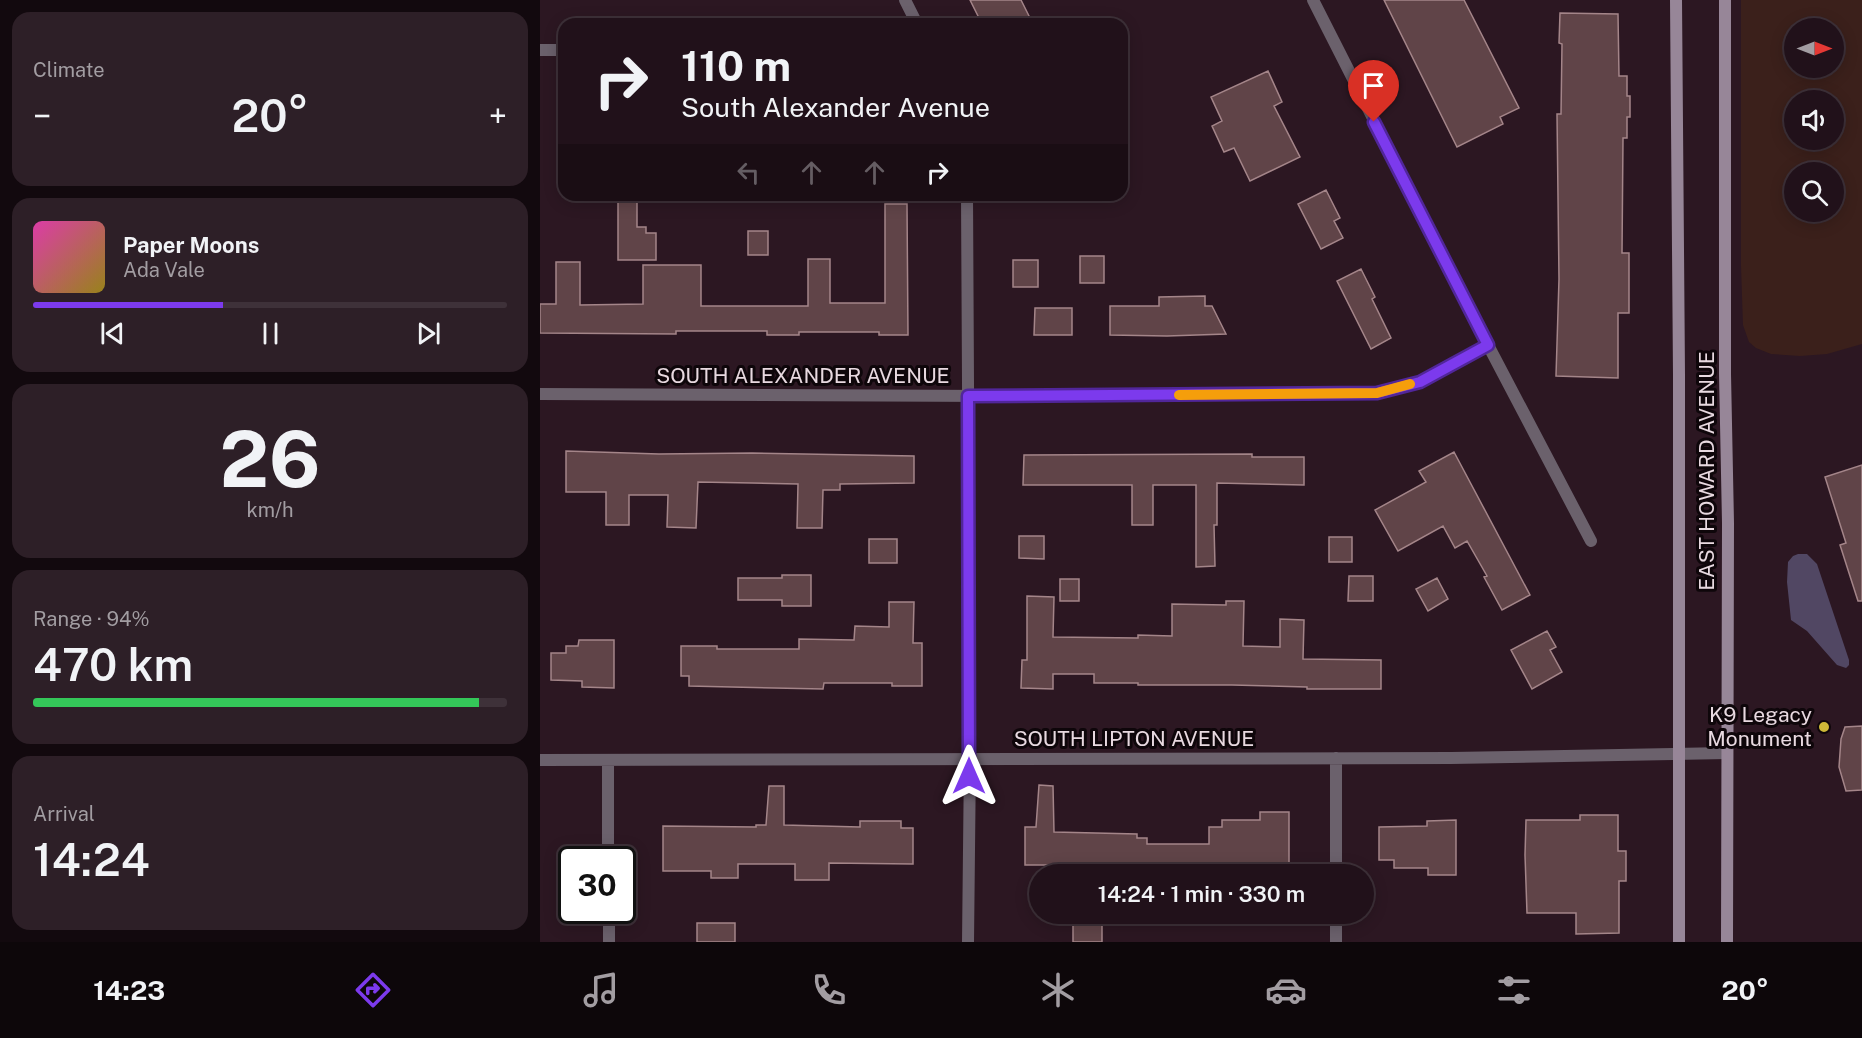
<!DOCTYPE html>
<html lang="en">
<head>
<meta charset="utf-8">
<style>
	body { margin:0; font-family:"Public Sans",sans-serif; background:#2d1f27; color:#f1f3f6; height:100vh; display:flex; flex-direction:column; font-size:22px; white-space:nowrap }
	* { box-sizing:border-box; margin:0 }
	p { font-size:20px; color:#a29da2 }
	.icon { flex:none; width:33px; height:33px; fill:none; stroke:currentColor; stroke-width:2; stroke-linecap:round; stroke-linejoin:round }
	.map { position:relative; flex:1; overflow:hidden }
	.details { display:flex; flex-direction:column; gap:12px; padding:12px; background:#12090e; width:540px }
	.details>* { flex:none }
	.banner { position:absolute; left:18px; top:18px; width:570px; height:183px; border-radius:18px; box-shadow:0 3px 15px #0003,0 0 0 2px #3e3139; background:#21111a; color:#f1f3f6; overflow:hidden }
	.needle { width:39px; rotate:90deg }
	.fabs { position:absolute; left:1244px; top:18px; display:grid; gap:12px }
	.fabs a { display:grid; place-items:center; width:60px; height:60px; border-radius:50%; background:#21111a; box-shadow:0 3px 15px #0003,0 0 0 2px #3e3139; font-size:30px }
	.speed { position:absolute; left:18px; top:846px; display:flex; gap:12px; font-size:30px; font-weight:700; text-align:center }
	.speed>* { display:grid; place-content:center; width:78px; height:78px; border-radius:50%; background:#21111a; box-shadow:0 3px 15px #0003,0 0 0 2px #3e3139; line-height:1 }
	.speed .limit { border:3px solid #111; border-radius:9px; background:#fff; color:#111 }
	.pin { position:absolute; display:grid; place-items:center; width:51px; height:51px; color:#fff; margin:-62px -26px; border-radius:50% 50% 50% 0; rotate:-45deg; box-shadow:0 0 6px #0007 }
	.pin .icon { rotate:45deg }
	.me { position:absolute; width:66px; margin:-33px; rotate:0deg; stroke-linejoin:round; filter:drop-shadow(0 0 4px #0008) }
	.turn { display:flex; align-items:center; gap:21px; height:126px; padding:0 24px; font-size:27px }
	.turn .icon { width:78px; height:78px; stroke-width:2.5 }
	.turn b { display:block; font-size:42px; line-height:51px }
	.lanes { display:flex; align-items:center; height:57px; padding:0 24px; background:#0003; justify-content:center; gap:30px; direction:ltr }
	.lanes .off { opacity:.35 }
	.big { font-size:45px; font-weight:600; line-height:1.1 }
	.details .widget { flex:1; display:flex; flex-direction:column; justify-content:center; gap:9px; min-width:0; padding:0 21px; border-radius:18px; background:#2d1f27 }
	.details .dial { align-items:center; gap:0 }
	.dial b { font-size:78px; line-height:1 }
	.song { display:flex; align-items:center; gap:18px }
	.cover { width:72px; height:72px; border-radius:9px; background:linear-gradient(135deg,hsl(320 70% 55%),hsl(50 70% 35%)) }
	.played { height:6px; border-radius:3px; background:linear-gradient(90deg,#7c3aed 40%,#3e3139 40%) }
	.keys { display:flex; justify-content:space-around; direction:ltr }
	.heat { display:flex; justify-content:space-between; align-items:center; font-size:33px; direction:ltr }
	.charge { height:9px; border-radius:4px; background:linear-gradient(90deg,#34c759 94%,#3e3139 0) }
	.trip { position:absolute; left:489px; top:864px; width:345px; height:60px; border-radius:30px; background:#21111a; box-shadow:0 3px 15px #0003,0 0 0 2px #3e3139; font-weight:600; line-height:60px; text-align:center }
	.tab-bar { display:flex; height:96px; justify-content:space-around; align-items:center; background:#0d070a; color:#a29da2 }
	.tab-bar .icon { width:42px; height:42px }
	.tab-bar .active { color:#7c3aed }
	.tab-bar b { font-size:27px; color:#f1f3f6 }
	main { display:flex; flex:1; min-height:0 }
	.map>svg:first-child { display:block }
</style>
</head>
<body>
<main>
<section class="details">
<div class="widget"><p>Climate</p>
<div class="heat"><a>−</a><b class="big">20°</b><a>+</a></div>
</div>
<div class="widget">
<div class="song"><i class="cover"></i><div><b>Paper Moons</b><p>Ada Vale</p></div></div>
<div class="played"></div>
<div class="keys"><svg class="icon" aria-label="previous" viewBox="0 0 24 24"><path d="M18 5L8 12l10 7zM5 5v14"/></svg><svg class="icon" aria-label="pause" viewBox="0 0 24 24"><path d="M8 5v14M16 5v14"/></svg><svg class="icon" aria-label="next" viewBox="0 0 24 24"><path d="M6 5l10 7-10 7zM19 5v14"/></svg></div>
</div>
<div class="widget dial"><b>26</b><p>km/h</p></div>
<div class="widget"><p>Range · 94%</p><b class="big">470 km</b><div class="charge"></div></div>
<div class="widget"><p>Arrival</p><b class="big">14:24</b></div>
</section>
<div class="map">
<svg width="1322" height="942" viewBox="0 0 1322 942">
	<rect width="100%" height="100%" fill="#2c1722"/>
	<!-- green -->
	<path fill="#3b201b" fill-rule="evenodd" d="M1201 0H1322V344L1287 354 1260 356 1231 354 1216 348 1209 342 1203 325 1201 266ZM1254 28H1293V68H1254ZM1254 100H1293V140H1254ZM1254 172H1293V212H1254Z"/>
	<!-- water -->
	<path fill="#514763" d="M1258 554H1267L1277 564 1309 660V665L1306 668 1297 665 1267 631 1251 620 1247 582 1248 562 1253 556Z"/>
	<!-- building -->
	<path fill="#604448" stroke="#a48589" stroke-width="1.5" d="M430 0H481L493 24H442Z
		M844 0H924L979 108 960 117 963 124 917 147Z
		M1020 13 1078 14 1079 76H1087V96H1090V117H1087V138H1083L1082 253H1089V313H1078V378L1016 376 1019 279 1017 114H1021L1022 44 1019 43Z
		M728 71 742 102 734 106 760 157 710 181 694 148 684 152 672 126 682 121 671 97Z
		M786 190 800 218 794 221 803 238 781 249 758 204Z
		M78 195H97V227H106V233H116V260H78Z
		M345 204H367L368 335H339V332H259V335H227V331H136V334L0 333V304H16V262H40V305L103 304V265H161V306H268V259H290V303H345Z
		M208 231H228V255H208Z
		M540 256H564V283H540Z
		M473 260H498V287H473Z
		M821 269 835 297 832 299 851 338 831 349 797 281Z
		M665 296V306H672L686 334 627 336 570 335V306H619V297Z
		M495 308H532V335H494Z
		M26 451 119 454 212 453 374 456V483L300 484V490H283L282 528H257L258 484 212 483 158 482 156 528 127 527 128 495H89V525H66V492H26Z
		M914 452 990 595 962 610 944 577 947 576 927 541 915 548 903 526 858 551 835 510 886 482 879 471Z
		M712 454V457H764V485L677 483V525H674L675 566 656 567V485H613V525H592V485H483L484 455Z
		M1322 465V601H1318L1300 545 1306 543 1285 477Z
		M479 536H504V559L479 558Z
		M789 537H812V562H789Z
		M329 539H357V563H329Z
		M242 575H271V606H242V600H198V578H242Z
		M809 576H833V601H808Z
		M897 578 908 599 888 611 876 589Z
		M520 579H539V601H520Z
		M487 596 514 597 513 637 598 638V635L632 636V604L686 605V601H704L703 646 740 647V619L764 620 763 659 841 660V689H767V687L692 685H598V683H554V674H513V689L481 688 482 660H487Z
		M349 602H374L373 643H382V686H352V683H284L283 689 149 686V676H141V646H177V649H259V639L314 640 315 626 349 627Z
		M1007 631 1016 647 1010 650 1022 672 992 689 971 650Z
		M39 640H74V688L42 687V681L11 680V653H26V646H38Z
		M1322 726V790L1306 791 1299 767 1301 739 1305 727Z
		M499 785 513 786 514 832 597 834V838H607V844H669V827H682V820H720V812H749V865H697L696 868H655V874H574V865H485V827H496Z
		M229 786H244V825L320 827V821H361V828H373V864L289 863V880H255V864H198V878H171V871H123V826L216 827V825H226Z
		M1040 815H1078V851H1086V881H1079V933L1036 934V913H987L985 855 986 820H1040Z
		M916 820V875H888V868H854V860H839V827L887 826V821Z
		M533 917H562V942H533Z
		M157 923H195V942H157Z"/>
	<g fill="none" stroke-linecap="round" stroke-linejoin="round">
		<!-- minor -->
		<path stroke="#6b616c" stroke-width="12" d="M365 0 377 24
			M773 0 948 345 1051 541
			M0 50H24
			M427 195 430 758 428 942
			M0 394 454 396 837 393 880 382 948 345
			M796 758V874
			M0 760 911 758 1187 753
			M68 761V860
			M69 910V942
			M796 914V942"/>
		<!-- secondary -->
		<path stroke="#978698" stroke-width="12" d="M1136 0 1139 374V942
			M1185 0V374L1188 523 1187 942"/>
	</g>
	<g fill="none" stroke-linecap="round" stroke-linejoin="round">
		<!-- route casing -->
		<g stroke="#51269a" stroke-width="15">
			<path id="route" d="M429 776 428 396 837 393 880 382 948 345 834 122"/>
		</g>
		<!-- route -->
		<use href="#route" stroke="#7c3aed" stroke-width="10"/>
		<!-- slow -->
		<path stroke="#f59e0b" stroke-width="10" d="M639 395 837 393 870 384"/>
	</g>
	<!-- markers -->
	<circle fill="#cdb938" stroke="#0e060a" stroke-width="2" cx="1284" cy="727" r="6"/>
	<g text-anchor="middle" stroke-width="6" stroke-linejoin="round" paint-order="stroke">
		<!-- street labels -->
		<g font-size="21" fill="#e8d9e0" stroke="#0e060a">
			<text x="263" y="383">SOUTH ALEXANDER AVENUE</text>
			<text transform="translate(1167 471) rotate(-90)" y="7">EAST HOWARD AVENUE</text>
			<text x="594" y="746">SOUTH LIPTON AVENUE</text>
		</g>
		<!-- poi labels -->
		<g font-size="21" fill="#e8d9e0" stroke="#0e060a" text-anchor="end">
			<text x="1272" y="722">K9 Legacy<tspan x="1272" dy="24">Monument</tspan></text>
		</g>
	</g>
</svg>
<div class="fabs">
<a><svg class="needle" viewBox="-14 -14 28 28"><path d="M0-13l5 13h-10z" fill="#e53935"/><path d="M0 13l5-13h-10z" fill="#a29da2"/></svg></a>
<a><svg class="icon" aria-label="sound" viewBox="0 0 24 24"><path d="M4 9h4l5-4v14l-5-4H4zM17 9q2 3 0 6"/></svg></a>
<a><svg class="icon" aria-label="search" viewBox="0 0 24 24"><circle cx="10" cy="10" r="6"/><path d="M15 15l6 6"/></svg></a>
</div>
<div class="speed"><div class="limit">30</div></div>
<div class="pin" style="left:834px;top:122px;background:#d93025"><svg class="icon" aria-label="arrive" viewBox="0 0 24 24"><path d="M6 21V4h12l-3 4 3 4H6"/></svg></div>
<svg class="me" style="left:429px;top:776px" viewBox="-20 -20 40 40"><path d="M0-17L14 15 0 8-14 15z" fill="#7c3aed" stroke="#fff" stroke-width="4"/></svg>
<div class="trip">14:24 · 1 min · 330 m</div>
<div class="banner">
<div class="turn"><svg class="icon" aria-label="right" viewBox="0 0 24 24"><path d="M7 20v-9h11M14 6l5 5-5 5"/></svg><div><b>110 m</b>South Alexander Avenue</div></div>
<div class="lanes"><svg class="icon off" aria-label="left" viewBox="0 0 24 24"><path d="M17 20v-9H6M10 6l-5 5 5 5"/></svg><svg class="icon off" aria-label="ahead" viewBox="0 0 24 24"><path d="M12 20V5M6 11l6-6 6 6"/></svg><svg class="icon off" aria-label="ahead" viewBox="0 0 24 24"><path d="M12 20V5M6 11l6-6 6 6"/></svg><svg class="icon" aria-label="right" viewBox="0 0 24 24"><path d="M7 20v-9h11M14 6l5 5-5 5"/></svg></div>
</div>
</div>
</main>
<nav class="tab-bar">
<b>14:23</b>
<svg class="icon active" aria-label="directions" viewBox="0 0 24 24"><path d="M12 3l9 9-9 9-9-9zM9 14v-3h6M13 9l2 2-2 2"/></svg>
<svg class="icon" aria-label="music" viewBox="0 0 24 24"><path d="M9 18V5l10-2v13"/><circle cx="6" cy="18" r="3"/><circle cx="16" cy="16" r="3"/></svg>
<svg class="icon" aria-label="phone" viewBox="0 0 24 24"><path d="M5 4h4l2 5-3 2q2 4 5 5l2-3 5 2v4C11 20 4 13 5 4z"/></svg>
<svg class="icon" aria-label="climate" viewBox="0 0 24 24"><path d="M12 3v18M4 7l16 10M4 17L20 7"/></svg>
<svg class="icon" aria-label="car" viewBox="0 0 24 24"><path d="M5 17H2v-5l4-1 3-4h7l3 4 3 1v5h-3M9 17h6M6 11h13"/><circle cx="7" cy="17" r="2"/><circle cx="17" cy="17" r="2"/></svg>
<svg class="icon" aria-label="filters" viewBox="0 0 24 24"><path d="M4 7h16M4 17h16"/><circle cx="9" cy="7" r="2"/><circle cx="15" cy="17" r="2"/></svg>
<b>20°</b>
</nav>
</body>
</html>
